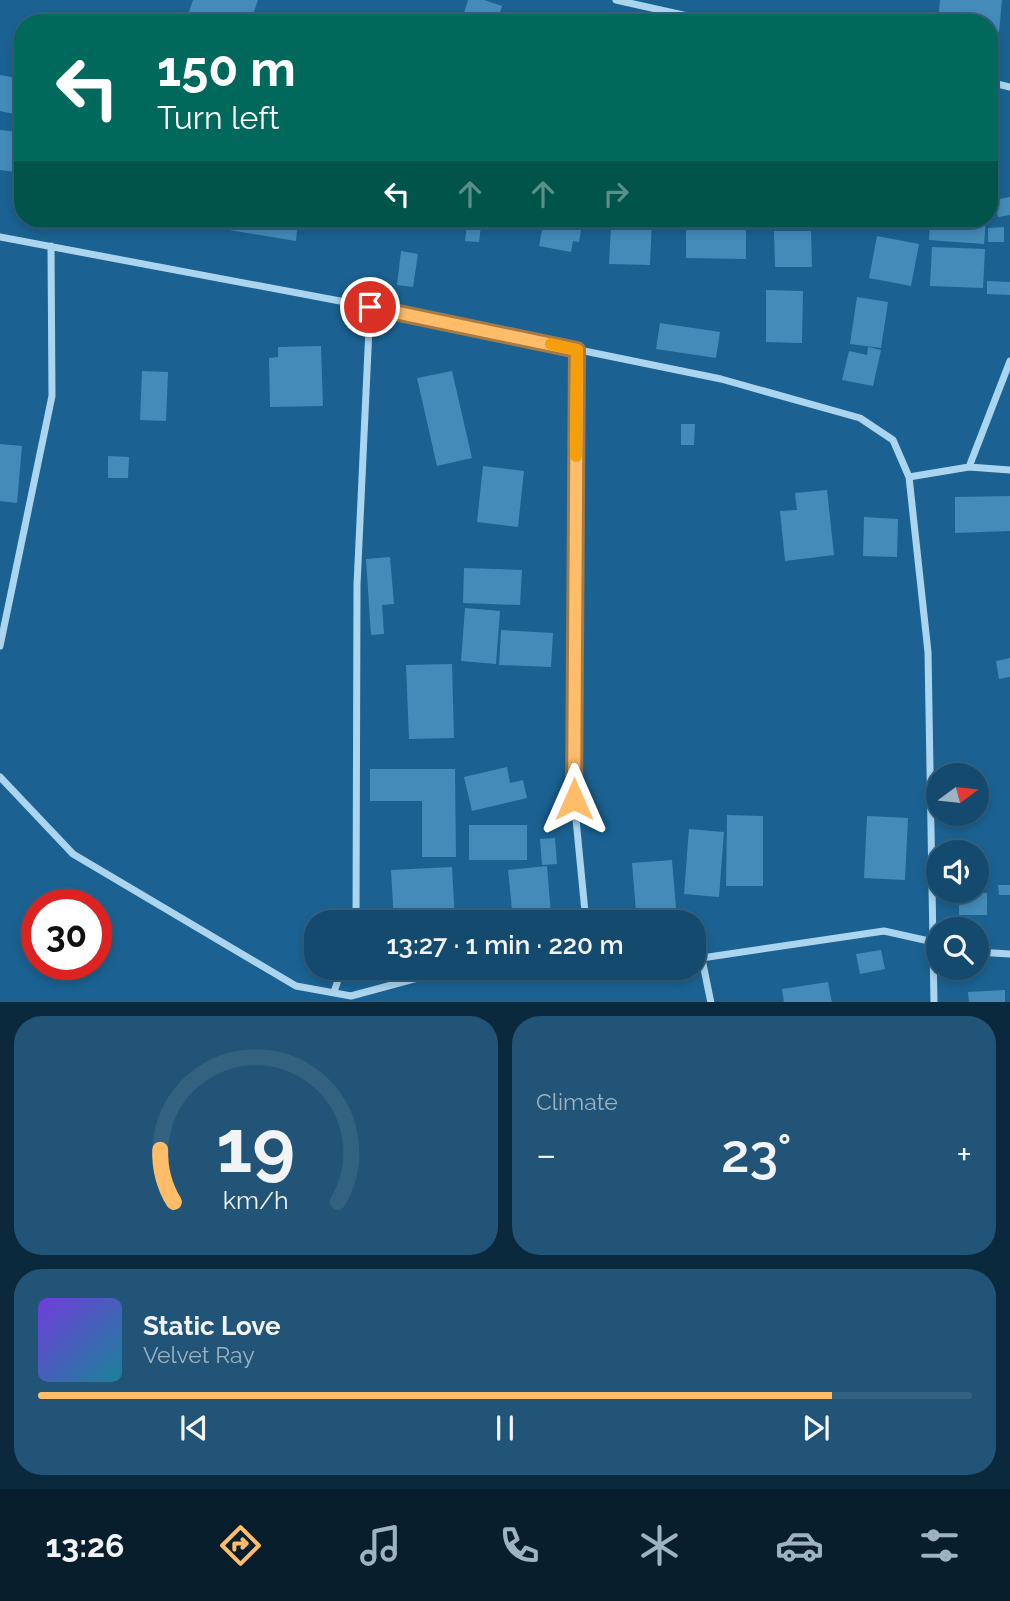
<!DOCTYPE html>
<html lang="en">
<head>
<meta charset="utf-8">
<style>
	body { margin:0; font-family:Raleway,sans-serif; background:#215476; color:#f1f3f6; height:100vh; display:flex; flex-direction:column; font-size:26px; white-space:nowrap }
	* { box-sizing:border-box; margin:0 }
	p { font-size:23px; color:#9db3c2 }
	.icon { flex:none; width:38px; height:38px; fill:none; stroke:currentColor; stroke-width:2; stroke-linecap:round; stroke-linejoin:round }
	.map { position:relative; height:1002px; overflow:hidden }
	.details { display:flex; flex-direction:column; gap:14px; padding:14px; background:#0b293c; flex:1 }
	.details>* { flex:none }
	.top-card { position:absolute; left:14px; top:14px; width:984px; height:214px; border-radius:28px; box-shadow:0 4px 10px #0003,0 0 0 2px #336281; background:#00695c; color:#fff; overflow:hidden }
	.needle { width:46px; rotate:75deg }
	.controls { position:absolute; left:926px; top:763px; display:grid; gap:14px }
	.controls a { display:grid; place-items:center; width:63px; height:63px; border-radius:50%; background:#144a6e; box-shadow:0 4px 10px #0003,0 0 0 2px #336281; font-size:35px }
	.speed { position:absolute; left:21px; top:889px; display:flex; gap:14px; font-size:35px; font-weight:700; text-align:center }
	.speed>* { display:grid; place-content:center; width:91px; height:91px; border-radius:50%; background:#144a6e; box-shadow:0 4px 10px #0003,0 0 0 2px #336281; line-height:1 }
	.speed .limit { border:10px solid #d22; background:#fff; color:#111 }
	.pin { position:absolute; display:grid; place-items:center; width:60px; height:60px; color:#fff; margin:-30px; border:4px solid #fff; border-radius:50%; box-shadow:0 2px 7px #0007 }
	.me { position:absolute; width:77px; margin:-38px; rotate:0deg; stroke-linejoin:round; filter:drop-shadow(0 0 5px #0008) }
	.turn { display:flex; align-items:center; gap:24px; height:147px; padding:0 28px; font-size:32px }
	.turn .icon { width:91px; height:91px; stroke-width:2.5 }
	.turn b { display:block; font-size:49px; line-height:60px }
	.lanes { display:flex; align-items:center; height:66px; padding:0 28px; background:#0003; justify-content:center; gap:35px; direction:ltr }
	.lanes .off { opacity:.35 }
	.big { font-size:52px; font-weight:600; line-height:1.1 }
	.details .widget { flex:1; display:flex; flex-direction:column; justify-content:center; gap:10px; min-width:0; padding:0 24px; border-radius:28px; background:#215476 }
	.details .dial { align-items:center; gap:0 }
	.dial svg { height:182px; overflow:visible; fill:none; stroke:#336281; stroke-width:7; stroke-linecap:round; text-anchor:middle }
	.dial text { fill:#f1f3f6; stroke:none }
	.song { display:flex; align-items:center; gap:21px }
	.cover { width:84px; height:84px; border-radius:10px; background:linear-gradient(135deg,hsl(260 70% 55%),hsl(190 70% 35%)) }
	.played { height:7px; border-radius:4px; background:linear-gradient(90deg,#ffbc69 85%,#336281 85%) }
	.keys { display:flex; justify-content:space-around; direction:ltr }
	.heat { display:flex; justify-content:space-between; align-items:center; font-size:38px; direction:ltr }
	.details .tiles { flex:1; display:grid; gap:14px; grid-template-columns:1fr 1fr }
	.widget:last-child { grid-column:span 2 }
	.trip { position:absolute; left:304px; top:910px; width:402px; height:70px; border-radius:28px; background:#144a6e; box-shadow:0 4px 10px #0003,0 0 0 2px #336281; font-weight:600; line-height:70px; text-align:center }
	.menu { display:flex; height:112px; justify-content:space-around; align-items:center; background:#081e2c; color:#9db3c2 }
	.menu .icon { width:49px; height:49px }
	.menu .active { color:#ffbc69 }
	.menu b { font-size:32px; color:#f1f3f6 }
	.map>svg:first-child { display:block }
</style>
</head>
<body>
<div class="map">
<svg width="1010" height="1003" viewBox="0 0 1010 1003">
	<rect width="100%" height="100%" fill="#1b6292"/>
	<!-- building -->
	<path fill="#448bb9" d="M193 0H258L251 20 241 16 238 23H185Z
		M468 0H484L502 6 497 23H461Z
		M940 0H1002L999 32 989 31V23H938Z
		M0 75 23 79V116L0 111Z
		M0 130 19 132 15 172 0 170Z
		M1010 197V215L998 217 994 200Z
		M225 219H298L296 241 223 229Z
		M420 219H455L456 225 420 227Z
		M544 219H583L579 242 573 241 571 252 539 246Z
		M596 219H652L650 265 609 264 611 227H595Z
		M686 219 746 220V259L686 258Z
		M930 219H986L984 244 929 240Z
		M467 224 481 226 479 242 465 241Z
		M1004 227V242H988V228Z
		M774 231H811L812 267H775Z
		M877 236 919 244 911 286 869 278Z
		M932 247 985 249 983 288 930 286Z
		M401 251 418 254 413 287 397 285Z
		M987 281 1010 282V295L987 294Z
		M766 290 803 291 802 343 766 342Z
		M857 297 888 302 881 348 850 344Z
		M660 323 720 332 716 358 656 349Z
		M321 346 323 406 270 407 269 358 278 357V347Z
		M868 347 881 350 873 386 842 380 849 351 867 355Z
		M142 371 168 372 166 421 140 420Z
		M452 371 472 458 437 466 417 378Z
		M681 424H695L694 445H681Z
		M0 444 22 446 17 503 0 501Z
		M108 456 129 457 128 478H108Z
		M483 466 524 471 518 527 477 522Z
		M827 490 834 555 785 561 780 511 797 510 795 493Z
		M1010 496V531L955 533V497Z
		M864 517 898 519 897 557 863 556Z
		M390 557 394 604 382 605 384 634 371 635 366 559Z
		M464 568 522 570 520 605 463 603Z
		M465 608 500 611 496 664 461 661Z
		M501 630 553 633 551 667 499 665Z
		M1010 658V677L999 679 996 661Z
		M452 664 454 738 409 739 406 665Z
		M507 767 510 783 523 780 527 798 472 811 464 777Z
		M370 769H455L456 857H422V801H370Z
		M727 815 763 816V886H726Z
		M867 816 908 818 905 880 864 878Z
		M469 825H527V860H469Z
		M689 829 724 832 719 897 684 894Z
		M555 838 557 864 542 865 540 839Z
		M672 860 676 908 636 911 632 863Z
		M547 866 551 915 513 919 508 870Z
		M452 867 455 922H394L391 870Z
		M998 885H1010V895H999Z
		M959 891 987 893V915H959Z
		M881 950 885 969 860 974 856 954Z
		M828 982 832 1003H784L782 989Z
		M1005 990V1003H969L968 992Z"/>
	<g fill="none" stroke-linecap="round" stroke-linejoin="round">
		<!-- street -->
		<path stroke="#abd4ef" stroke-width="7" d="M616 0 719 23
			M989 82 1010 87
			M0 237 340 301 721 379 860 418 893 440 909 477 928 652 934 1003
			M577 350 574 799 586 922
			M969 467 1010 361
			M909 477 969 467 1010 470
			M0 646 52 396 51 246
			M0 777 73 854 296 986 351 996 425 976 511 968
			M356 922 357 585 370 307
			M976 952 1010 954
			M695 959 884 931 938 943
			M702 959 711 1003
			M334 992 342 968"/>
	</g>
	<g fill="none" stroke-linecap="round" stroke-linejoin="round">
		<!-- route casing -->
		<g stroke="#a67a44" stroke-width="18">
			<path id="route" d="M370 307 577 350 574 799"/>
		</g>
		<!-- route -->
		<use href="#route" stroke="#ffbc69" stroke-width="12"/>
		<!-- slow -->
		<path stroke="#f59e0b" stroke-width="12" d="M551 344 577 350 576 456"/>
	</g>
</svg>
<div class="controls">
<a><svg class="needle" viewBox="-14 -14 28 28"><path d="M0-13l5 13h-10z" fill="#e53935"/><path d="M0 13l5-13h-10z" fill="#9db3c2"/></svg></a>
<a><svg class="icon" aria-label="sound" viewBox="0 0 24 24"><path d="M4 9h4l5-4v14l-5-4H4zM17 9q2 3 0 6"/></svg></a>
<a><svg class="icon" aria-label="search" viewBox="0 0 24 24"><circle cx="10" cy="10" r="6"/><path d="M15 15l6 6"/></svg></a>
</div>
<div class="speed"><div class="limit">30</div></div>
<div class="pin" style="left:370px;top:307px;background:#d93025"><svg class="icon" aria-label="arrive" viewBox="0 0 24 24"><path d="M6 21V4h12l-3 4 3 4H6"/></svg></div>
<svg class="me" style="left:574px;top:799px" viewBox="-20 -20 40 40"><path d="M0-17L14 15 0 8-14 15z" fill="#ffbc69" stroke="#fff" stroke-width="4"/></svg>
<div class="trip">13:27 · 1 min · 220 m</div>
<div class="top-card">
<div class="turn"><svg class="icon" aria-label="left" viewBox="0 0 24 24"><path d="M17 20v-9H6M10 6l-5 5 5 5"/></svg><div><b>150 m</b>Turn left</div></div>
<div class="lanes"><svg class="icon" aria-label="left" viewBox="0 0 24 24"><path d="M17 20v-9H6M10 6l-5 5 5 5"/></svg><svg class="icon off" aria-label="ahead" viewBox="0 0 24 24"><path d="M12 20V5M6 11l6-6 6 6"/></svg><svg class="icon off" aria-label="ahead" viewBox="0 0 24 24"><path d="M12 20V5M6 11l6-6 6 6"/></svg><svg class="icon off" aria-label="right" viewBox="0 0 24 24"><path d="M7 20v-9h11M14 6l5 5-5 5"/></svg></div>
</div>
</div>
<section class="details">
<div class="tiles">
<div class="widget dial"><svg viewBox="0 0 100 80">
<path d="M14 69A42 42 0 1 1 86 69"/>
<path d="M14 69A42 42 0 0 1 8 46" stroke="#ffbc69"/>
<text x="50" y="56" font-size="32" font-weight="700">19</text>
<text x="50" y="72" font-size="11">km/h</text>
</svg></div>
<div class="widget"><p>Climate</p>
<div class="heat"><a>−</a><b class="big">23°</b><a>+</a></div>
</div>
<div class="widget">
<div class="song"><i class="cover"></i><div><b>Static Love</b><p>Velvet Ray</p></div></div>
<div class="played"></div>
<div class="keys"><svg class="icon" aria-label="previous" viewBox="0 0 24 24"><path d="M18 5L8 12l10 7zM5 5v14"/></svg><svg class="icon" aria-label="pause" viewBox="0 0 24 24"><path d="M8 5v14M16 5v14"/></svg><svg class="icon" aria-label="next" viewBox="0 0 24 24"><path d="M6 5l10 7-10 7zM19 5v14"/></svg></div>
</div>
</div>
</section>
<nav class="menu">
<b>13:26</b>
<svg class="icon active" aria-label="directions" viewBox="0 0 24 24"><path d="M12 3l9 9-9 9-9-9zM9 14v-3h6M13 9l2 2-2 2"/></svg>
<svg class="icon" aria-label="music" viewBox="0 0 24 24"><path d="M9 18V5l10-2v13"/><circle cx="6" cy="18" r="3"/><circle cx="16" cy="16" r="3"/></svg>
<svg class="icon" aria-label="phone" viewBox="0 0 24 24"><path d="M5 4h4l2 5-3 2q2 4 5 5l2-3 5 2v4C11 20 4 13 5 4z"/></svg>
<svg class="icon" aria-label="climate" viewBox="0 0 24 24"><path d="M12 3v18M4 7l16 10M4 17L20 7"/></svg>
<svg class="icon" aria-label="car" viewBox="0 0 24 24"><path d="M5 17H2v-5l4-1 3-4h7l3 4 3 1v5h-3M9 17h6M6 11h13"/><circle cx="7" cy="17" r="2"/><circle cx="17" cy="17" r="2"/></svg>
<svg class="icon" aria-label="filters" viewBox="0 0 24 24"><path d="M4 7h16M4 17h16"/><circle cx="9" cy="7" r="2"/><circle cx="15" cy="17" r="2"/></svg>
</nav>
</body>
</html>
